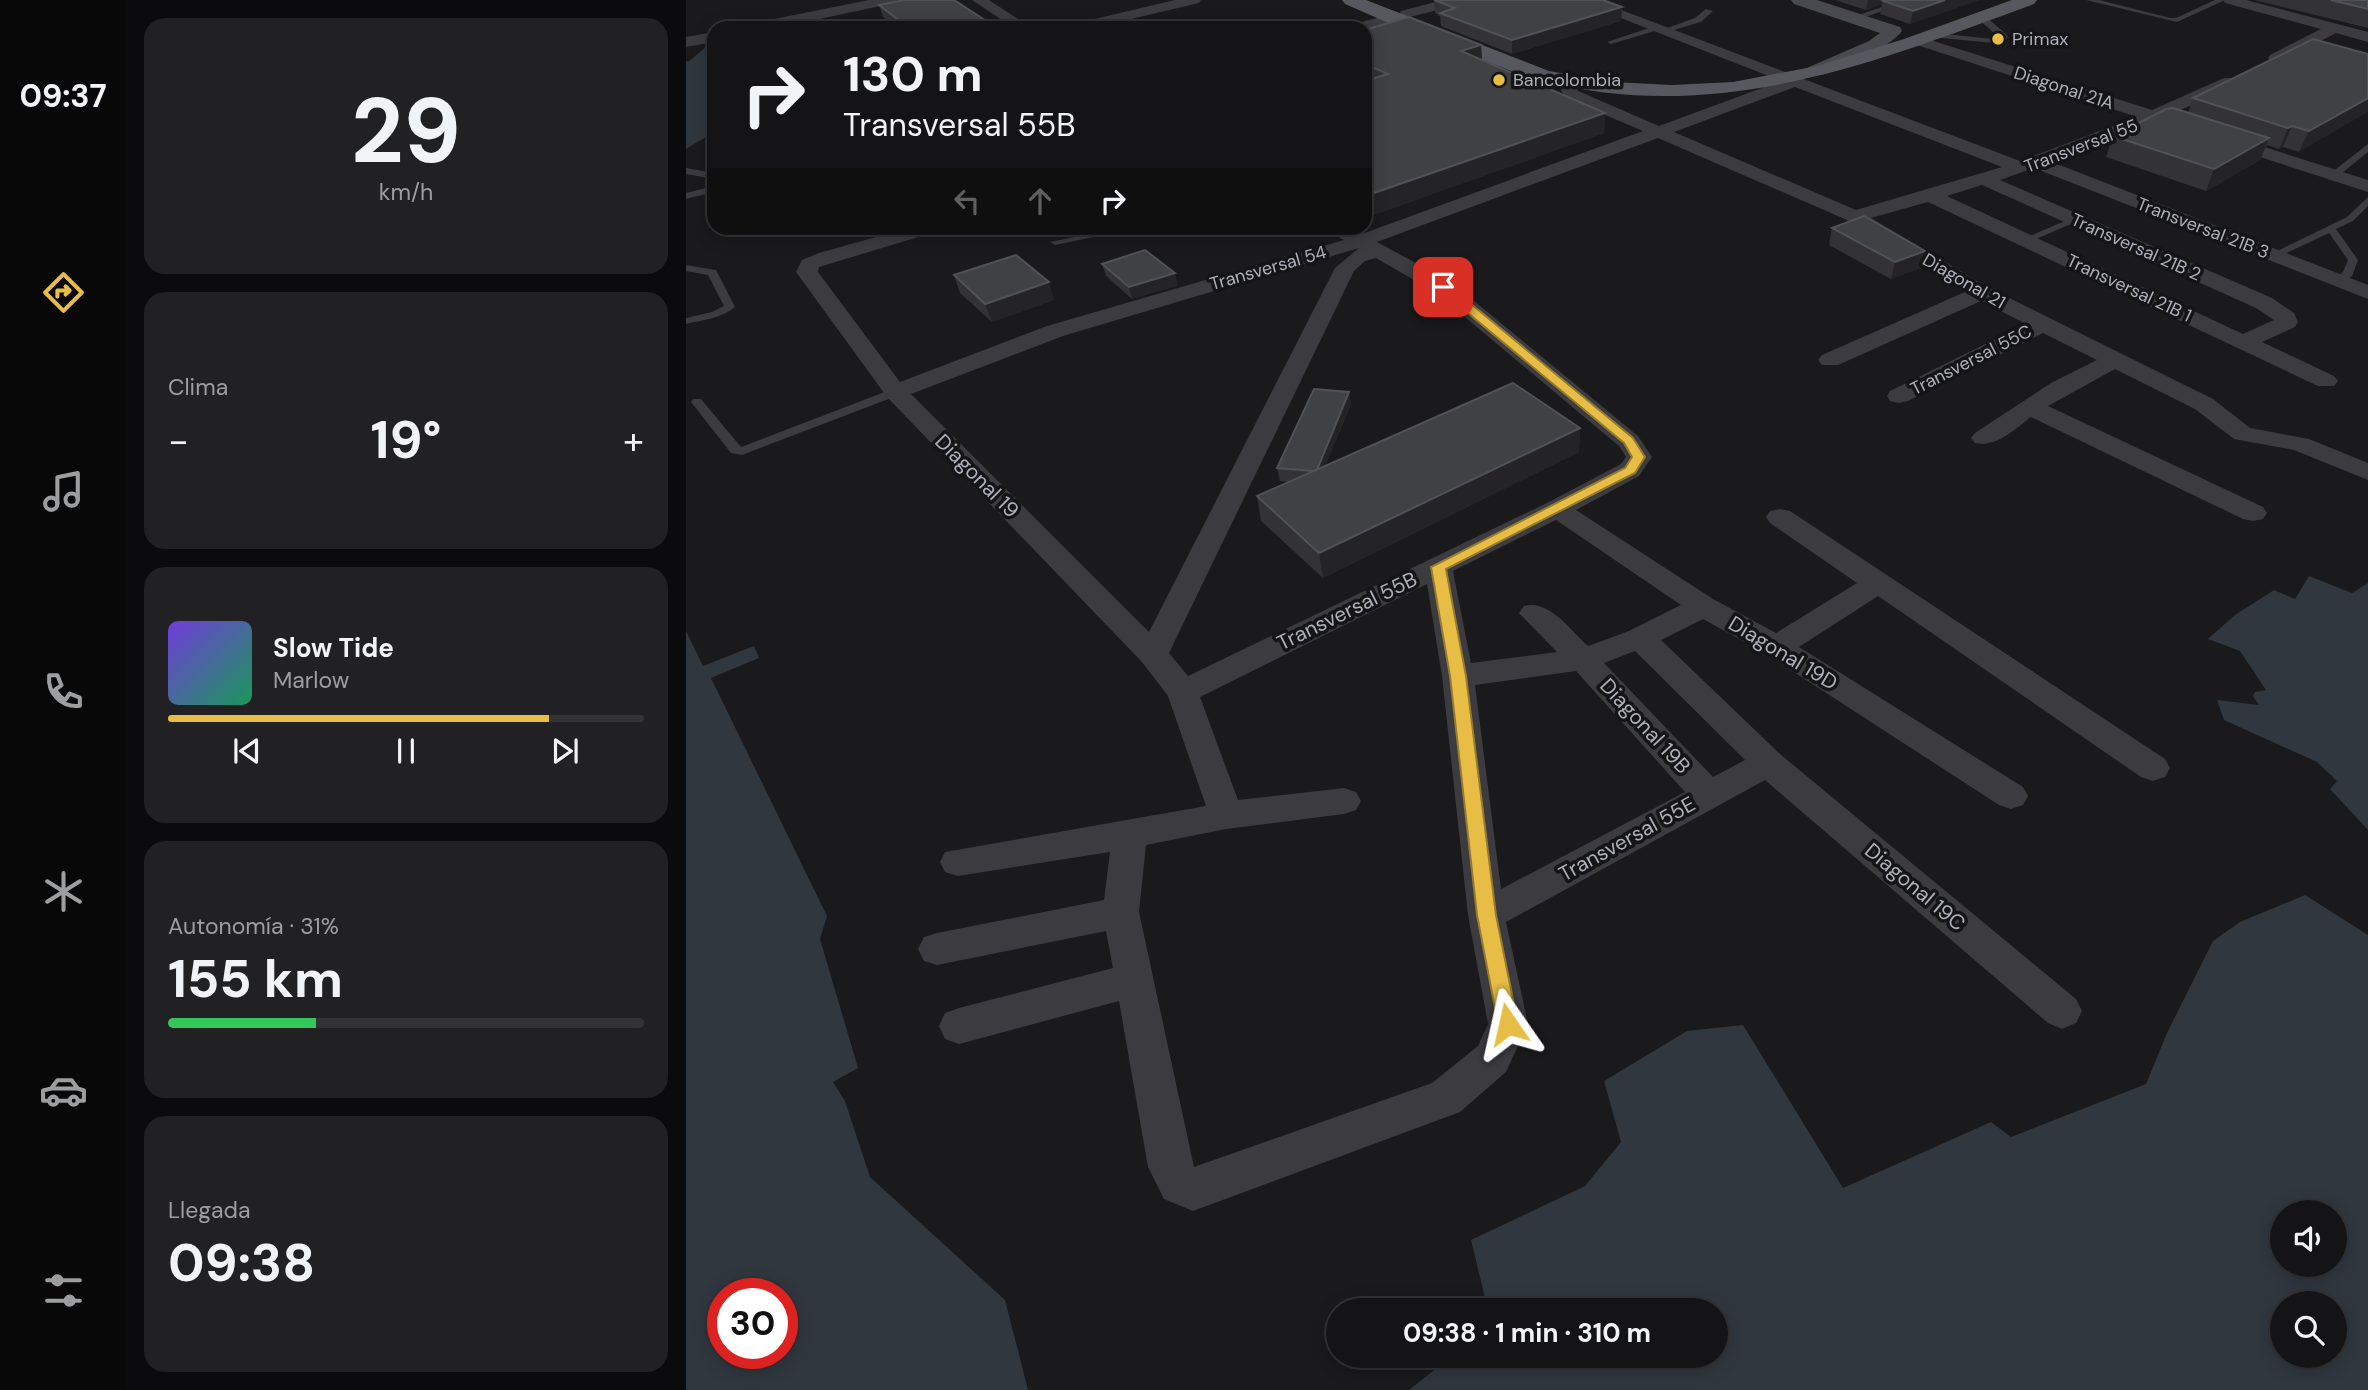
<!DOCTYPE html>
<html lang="es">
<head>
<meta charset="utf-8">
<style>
	body { margin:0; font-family:"DM Sans",sans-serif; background:#212022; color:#f1f3f6; height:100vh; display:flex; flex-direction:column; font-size:26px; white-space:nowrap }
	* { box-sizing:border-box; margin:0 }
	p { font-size:23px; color:#9d9ea0 }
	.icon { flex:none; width:38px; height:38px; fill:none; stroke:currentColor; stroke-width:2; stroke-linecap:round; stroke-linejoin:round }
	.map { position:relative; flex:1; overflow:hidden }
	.drawer { display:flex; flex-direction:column; gap:18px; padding:18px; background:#0b0a0c; width:560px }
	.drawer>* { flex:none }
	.banner { position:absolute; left:21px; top:21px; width:665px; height:214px; border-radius:21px; box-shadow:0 4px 18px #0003,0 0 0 2px #333234; background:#141315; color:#f1f3f6; overflow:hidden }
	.buttons { position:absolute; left:1584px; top:1200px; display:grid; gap:14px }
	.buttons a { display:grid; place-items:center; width:77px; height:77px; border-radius:50%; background:#141315; box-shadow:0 4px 18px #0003,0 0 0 2px #333234; font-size:35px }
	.speed { position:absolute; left:21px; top:1278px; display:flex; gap:14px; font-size:35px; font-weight:700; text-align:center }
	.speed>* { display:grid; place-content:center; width:91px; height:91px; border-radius:50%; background:#141315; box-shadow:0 4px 18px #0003,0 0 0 2px #333234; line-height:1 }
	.speed .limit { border:10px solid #d22; background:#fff; color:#111 }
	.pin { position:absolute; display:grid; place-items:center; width:60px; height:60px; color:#fff; margin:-30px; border-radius:14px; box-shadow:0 4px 10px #0006 }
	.me { position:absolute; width:77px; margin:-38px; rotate:349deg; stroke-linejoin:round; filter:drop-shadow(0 0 5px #0008) }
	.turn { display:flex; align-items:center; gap:24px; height:147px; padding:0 21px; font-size:32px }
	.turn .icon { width:91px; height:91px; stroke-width:2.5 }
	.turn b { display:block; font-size:49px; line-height:60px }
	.lanes { display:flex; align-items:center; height:66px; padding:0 21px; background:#0003; justify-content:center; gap:35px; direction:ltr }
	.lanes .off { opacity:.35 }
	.big { font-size:52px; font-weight:700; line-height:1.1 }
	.drawer .card { flex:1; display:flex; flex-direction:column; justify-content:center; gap:10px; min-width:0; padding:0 24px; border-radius:21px; background:#212022 }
	.drawer .dial { align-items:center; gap:0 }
	.dial b { font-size:91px; line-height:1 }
	.song { display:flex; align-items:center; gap:21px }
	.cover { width:84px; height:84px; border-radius:10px; background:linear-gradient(135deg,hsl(260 70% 55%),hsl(150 70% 35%)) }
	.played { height:7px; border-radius:4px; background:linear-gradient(90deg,#e7bd46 80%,#333234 80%) }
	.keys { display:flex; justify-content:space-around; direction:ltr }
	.heat { display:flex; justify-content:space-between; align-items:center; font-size:38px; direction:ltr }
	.charge { height:10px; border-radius:5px; background:linear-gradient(90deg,#34c759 31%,#333234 0) }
	.trip { position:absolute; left:640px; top:1298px; width:402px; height:70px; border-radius:35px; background:#141315; box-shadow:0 4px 18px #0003,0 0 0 2px #333234; font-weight:700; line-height:70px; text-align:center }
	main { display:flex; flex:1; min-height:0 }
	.tabs { display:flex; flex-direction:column; width:126px; justify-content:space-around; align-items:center; background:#080808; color:#9d9ea0 }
	.tabs .icon { width:49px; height:49px }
	.tabs .on { color:#e7bd46 }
	.tabs b { font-size:32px; color:#f1f3f6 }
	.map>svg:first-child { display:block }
</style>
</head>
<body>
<main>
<nav class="tabs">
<b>09:37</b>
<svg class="icon on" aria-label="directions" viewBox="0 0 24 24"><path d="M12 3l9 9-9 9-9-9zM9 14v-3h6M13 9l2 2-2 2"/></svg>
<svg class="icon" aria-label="music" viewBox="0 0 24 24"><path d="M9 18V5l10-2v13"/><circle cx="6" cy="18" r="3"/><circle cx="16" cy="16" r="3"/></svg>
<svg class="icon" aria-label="phone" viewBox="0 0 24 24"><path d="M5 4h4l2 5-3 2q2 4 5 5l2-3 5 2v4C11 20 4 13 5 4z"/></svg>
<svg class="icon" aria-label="climate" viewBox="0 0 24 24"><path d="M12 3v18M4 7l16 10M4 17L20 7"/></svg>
<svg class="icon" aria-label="car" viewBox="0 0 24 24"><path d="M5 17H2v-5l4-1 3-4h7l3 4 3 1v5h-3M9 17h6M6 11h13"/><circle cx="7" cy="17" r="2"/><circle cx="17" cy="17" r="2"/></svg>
<svg class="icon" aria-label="filters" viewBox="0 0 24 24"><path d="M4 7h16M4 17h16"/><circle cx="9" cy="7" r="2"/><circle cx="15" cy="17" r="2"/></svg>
</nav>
<section class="drawer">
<div class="card dial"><b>29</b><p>km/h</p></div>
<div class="card"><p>Clima</p>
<div class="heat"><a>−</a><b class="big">19°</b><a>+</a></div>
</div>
<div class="card">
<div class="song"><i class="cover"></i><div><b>Slow Tide</b><p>Marlow</p></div></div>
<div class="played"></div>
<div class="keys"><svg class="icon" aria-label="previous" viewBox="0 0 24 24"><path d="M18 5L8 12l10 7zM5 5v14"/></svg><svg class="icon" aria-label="pause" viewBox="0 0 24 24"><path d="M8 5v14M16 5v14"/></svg><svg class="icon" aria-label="next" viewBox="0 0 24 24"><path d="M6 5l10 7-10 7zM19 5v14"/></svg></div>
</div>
<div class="card"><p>Autonomía · 31%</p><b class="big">155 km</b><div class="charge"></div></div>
<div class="card"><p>Llegada</p><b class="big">09:38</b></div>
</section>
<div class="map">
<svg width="1682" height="1390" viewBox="0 0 1682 1390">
	<rect width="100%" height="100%" fill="#1a191c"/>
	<!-- water -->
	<path fill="#30373f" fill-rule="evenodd" d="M28 46V132L0 149V61L2 62 20 47Z
		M1623 576 1666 593 1682 583V830L1644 789 1651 781 1631 762 1538 720 1531 700 1573 705 1567 696 1569 692 1580 690 1554 651 1522 639 1549 615 1588 590 1609 599Z
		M0 631 17 666 68 646 73 658 25 678 141 916 134 939 172 1068 147 1082 159 1101 184 1177 319 1300 342 1390H0ZM37 1293H96V1353H37Z
		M1619 895 1682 935V1390H723L766 1356H1031V1311H784L800 1302 785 1240 899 1186 935 1142 918 1081 1001 1031 1057 1025 1157 1188 1305 1122 1325 1137 1460 1084 1481 1033 1527 941 1554 922ZM1596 1213H1648V1265H1596ZM1596 1304H1648V1356H1596Z"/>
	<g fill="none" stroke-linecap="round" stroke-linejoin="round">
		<!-- lane -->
		<path fill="#3b3b40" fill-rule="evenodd" d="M1216 0H1227L1171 20 1164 18Z
			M1400 0H1413L1484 18H1490L1529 0H1539L1491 22Z
			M1020 9 1027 11 1015 22 977 33 973 31 1009 18Z
			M1292 15H1298L1321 35V39H1315L1292 19Z
			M969 26 972 30 925 44 921 42Z
			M1248 33 1308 39 1312 41 1308 43 1245 37Z
			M1682 144V152L1651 177H1645V173Z
			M24 148 28 150V158L19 151Z
			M0 168 28 173V179L0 174Z
			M28 186V192L0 199V193Z
			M1682 197V206L1667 221 1650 229 1672 260 1666 276 1656 283 1647 281 1657 272 1662 260 1643 233 1592 257 1583 255 1661 217Z
			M1386 218 1394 220 1343 242 1334 240Z
			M432 228H451L369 245 364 242Z
			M0 265 30 270 49 307C36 318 17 320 0 324V318L26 312 38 306 22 275 0 271Z
			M209 388 215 392 213 395 56 455 45 453 5 402 7 399H15L55 447Z"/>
		<!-- street -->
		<path fill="#3b3b40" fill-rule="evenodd" d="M183 0H211L204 4 91 28H61L69 23Z
			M286 0H303L346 28H328Z
			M489 0H515L513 3 407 28H380L383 25Z
			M757 0H781L779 3 720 18 713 14 715 11Z
			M889 0H909L1334 161 1451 117 1228 44 1225 41 1228 38H1238L1466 110 1538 78H1550L1552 81 1550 84 1482 116 1487 120 1484 124 1467 122 1366 162 1682 285V299L1348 168 1314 180 1586 298 1608 313 1612 322 1609 327 1576 342 1648 376 1652 381 1648 386H1632L1242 202 1185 218 1303 288 1527 399 1564 428 1623 439 1682 463V480L1608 450 1548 439 1509 409 1429 369 1362 406 1577 507 1581 513 1577 519 1567 521 1557 519 1345 417C1329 429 1310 448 1289 443L1285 438 1289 433 1365 383 1411 360 1357 333 1222 401 1213 403 1204 401 1201 396 1204 391 1340 324 1295 301 1152 365H1136L1132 360 1136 355 1279 292 1161 220 972 138 691 242 765 282 952 436 966 457 953 476 890 510 1027 599 1090 633 1171 583 1084 523 1080 517 1084 511 1094 509 1104 511 1479 759 1484 768 1479 777 1467 781 1455 777 1192 596 1113 647 1337 787 1342 796 1337 805 1325 809 1313 805 1080 654 1017 619 975 640 1094 754 1390 999 1396 1011 1390 1023 1376 1029 1362 1023 1079 780 820 922 842 1024 820 1072 774 1112 507 1211 478 1199 462 1167 433 1001 273 1044 259 1039 253 1026 259 1013 273 1008 427 968 420 931 251 965 238 961 232 949 238 937 251 933 418 900 424 852 272 876 259 872 254 862 259 852 520 806 482 696 456 662 201 397 110 272 116 260 133 253 222 228H252L249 232 133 267 132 272 214 382 361 326 658 240 644 232 641 228H665L676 234 957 131 879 98 870 80 872 77H884L892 91 973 126 1095 81ZM1109 87 1316 167 1170 210 988 132ZM1296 185 1570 308 1588 320 1557 334 1261 196ZM673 248 649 268 463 632 225 394 377 336ZM690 258 749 292 933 446 940 457 935 464 861 503 502 676 483 653 668 271 679 261ZM870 520 995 605 943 631 902 646C884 630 863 599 838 606L833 613 871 652 785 663 767 571ZM741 584 756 676 782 915 802 1024 792 1046 746 1083 508 1167 453 912 460 845 540 829 658 814 670 810 675 801 670 792 658 788 552 800 514 697ZM949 651 1059 760 1027 777 918 663ZM890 671 999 792 815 889 789 685Z
			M1537 0H1560L1682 32V42L1650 33 1596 61H1584L1582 58 1584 55 1635 29 1539 3Z
			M706 14 711 15 713 18 711 21 679 30 661 28 664 25Z
			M28 32V42L0 47V37Z
			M1537 134 1682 180V192L1531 143 1528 139Z"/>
		<!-- secondary -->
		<path fill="#494a50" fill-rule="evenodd" d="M1105 0H1131L1214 27 1216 31C1204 47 1143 80 1123 75L1120 71 1123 67 1183 41 1194 33 1108 4Z"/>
		<!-- primary -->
		<path fill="#57585f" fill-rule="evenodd" d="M656 0H680L863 71 926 82 986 85 1047 82 1131 66 1218 39 1326 0H1351L1348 4C1185 64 1032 125 856 81 835 76 816 67 796 60 750 43 704 24 659 4Z"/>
	</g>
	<!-- wall -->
	<path fill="#333336" d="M748 0 936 7 935 21 826 54 755 26 754 16 749 13Z
		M1149 0H1293L1224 24 1194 14 1196 4 1180 10Z
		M1568 0H1682V28Z
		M193 5 311 28H212L197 17Z
		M679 30 795 45 796 60 919 113 918 133 679 218Z
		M1682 54 1613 152 1597 147 1593 149 1581 145 1574 160 1520 191 1420 157 1427 136 1502 113 1507 98Z
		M1146 228 1239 251 1234 268 1205 279 1143 245Z
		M416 264 492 285 446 299 420 276Z
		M268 275 368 300 306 322 274 293Z
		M663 392 665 405 639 466 894 428 893 452 637 578 575 521 571 496 604 482 594 481 591 468Z"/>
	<!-- shaded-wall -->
	<path fill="#242326" d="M1182 0H1208L1197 1 1196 4 1180 10Z
		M1259 0H1293L1224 24 1227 11Z
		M936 7 935 21 826 54V40Z
		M795 45 796 63 775 51Z
		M1682 98V112L1613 152 1623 131Z
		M919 113 918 133 679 218V196Z
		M1606 126 1597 147 1593 149 1602 128Z
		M1583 138 1574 160 1520 191 1528 169Z
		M356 228H367L357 231Z
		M1239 251 1234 268 1205 279 1209 262Z
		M489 273 492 285 446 299 443 287Z
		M363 282 368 300 306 322 299 304Z
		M663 392 665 405 632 484 630 471Z
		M894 428 893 452 637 578 633 553Z"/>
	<!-- building -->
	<path fill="#404144" stroke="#515257" stroke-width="2" d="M218 0H268L311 28H223L193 5Z
		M748 0H917L936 7 826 40 754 13 769 8Z
		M1201 0H1259L1227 11 1197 1Z
		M1645 0H1682V9Z
		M723 17 795 45 775 51 919 113 679 196V81L702 74 679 64V30Z
		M1627 39 1682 54V98L1623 131 1606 126 1602 128 1507 98Z
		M1487 108 1583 138 1528 169 1427 136 1480 109Z
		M1178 216 1239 251 1209 262 1146 228Z
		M459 250 489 273 443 287 416 264Z
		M330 255 363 282 299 304 268 275Z
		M827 383 894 428 633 553 571 496Z
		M628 389 663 392 631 470 628 471 591 468Z"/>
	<!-- route -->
	<path fill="#e7bd46" stroke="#967b2e" stroke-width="2" d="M753 284H761L947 438 959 457 949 473 760 569 780 676 810 915 832 1024 829 1031 822 1033 815 1031 812 1024 791 915 764 676 745 567 939 468 946 457 938 443 753 289Z"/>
	<!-- markers -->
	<g fill="#e7bd46" stroke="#151417" stroke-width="2.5">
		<circle cx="1312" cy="39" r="7"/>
		<circle cx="813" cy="80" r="7"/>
	</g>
	<g text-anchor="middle" stroke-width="7" stroke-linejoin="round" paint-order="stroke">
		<!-- far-poi labels -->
		<g font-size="18" fill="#adb0ba" stroke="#151417" text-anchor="start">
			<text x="1326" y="45">Primax</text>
			<text x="827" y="86">Bancolombia</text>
		</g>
		<!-- far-street labels -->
		<g font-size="18" fill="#adb0ba" stroke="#151417">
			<text transform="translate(1378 88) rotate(18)" y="6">Diagonal 21A</text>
			<text transform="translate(1395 146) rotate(-21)" y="6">Transversal 55</text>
			<text transform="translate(1517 228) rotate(21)" y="6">Transversal 21B 3</text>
			<text transform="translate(1450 247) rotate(24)" y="6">Transversal 21B 2</text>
			<text transform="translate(582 268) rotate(-16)" y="6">Transversal 54</text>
			<text transform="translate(1278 281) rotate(30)" y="6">Diagonal 21</text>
			<text transform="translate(1443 288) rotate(25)" y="6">Transversal 21B 1</text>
			<text transform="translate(1285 360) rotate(-27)" y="6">Transversal 55C</text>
		</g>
		<!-- street labels -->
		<g font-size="21" fill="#adb0ba" stroke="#151417">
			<text transform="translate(291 476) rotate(45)" y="7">Diagonal 19</text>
			<text transform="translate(661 611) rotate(-26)" y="7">Transversal 55B</text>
			<text transform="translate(1097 653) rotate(31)" y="7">Diagonal 19D</text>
			<text transform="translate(959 726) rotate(47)" y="7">Diagonal 19B</text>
			<text transform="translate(941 839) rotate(-29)" y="7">Transversal 55E</text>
			<text transform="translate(1229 887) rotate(40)" y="7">Diagonal 19C</text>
		</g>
	</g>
</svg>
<div class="buttons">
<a><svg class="icon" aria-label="sound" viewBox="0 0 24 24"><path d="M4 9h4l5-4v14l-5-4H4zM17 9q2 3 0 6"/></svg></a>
<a><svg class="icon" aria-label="search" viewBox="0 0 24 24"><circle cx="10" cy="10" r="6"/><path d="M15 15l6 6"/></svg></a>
</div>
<div class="speed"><div class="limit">30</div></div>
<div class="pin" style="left:757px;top:287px;background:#d93025"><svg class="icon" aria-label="arrive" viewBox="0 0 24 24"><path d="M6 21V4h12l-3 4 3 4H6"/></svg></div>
<svg class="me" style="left:822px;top:1024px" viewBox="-20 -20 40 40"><path d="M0-17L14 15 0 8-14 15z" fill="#e7bd46" stroke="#fff" stroke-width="4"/></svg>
<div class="trip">09:38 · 1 min · 310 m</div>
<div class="banner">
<div class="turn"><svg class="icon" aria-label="right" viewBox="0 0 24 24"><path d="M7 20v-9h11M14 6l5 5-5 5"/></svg><div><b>130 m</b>Transversal 55B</div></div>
<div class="lanes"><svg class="icon off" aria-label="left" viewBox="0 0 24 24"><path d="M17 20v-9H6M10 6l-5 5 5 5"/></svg><svg class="icon off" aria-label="ahead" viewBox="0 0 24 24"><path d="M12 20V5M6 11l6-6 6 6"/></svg><svg class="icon" aria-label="right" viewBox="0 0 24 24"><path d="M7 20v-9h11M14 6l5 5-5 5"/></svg></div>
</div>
</div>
</main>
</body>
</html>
